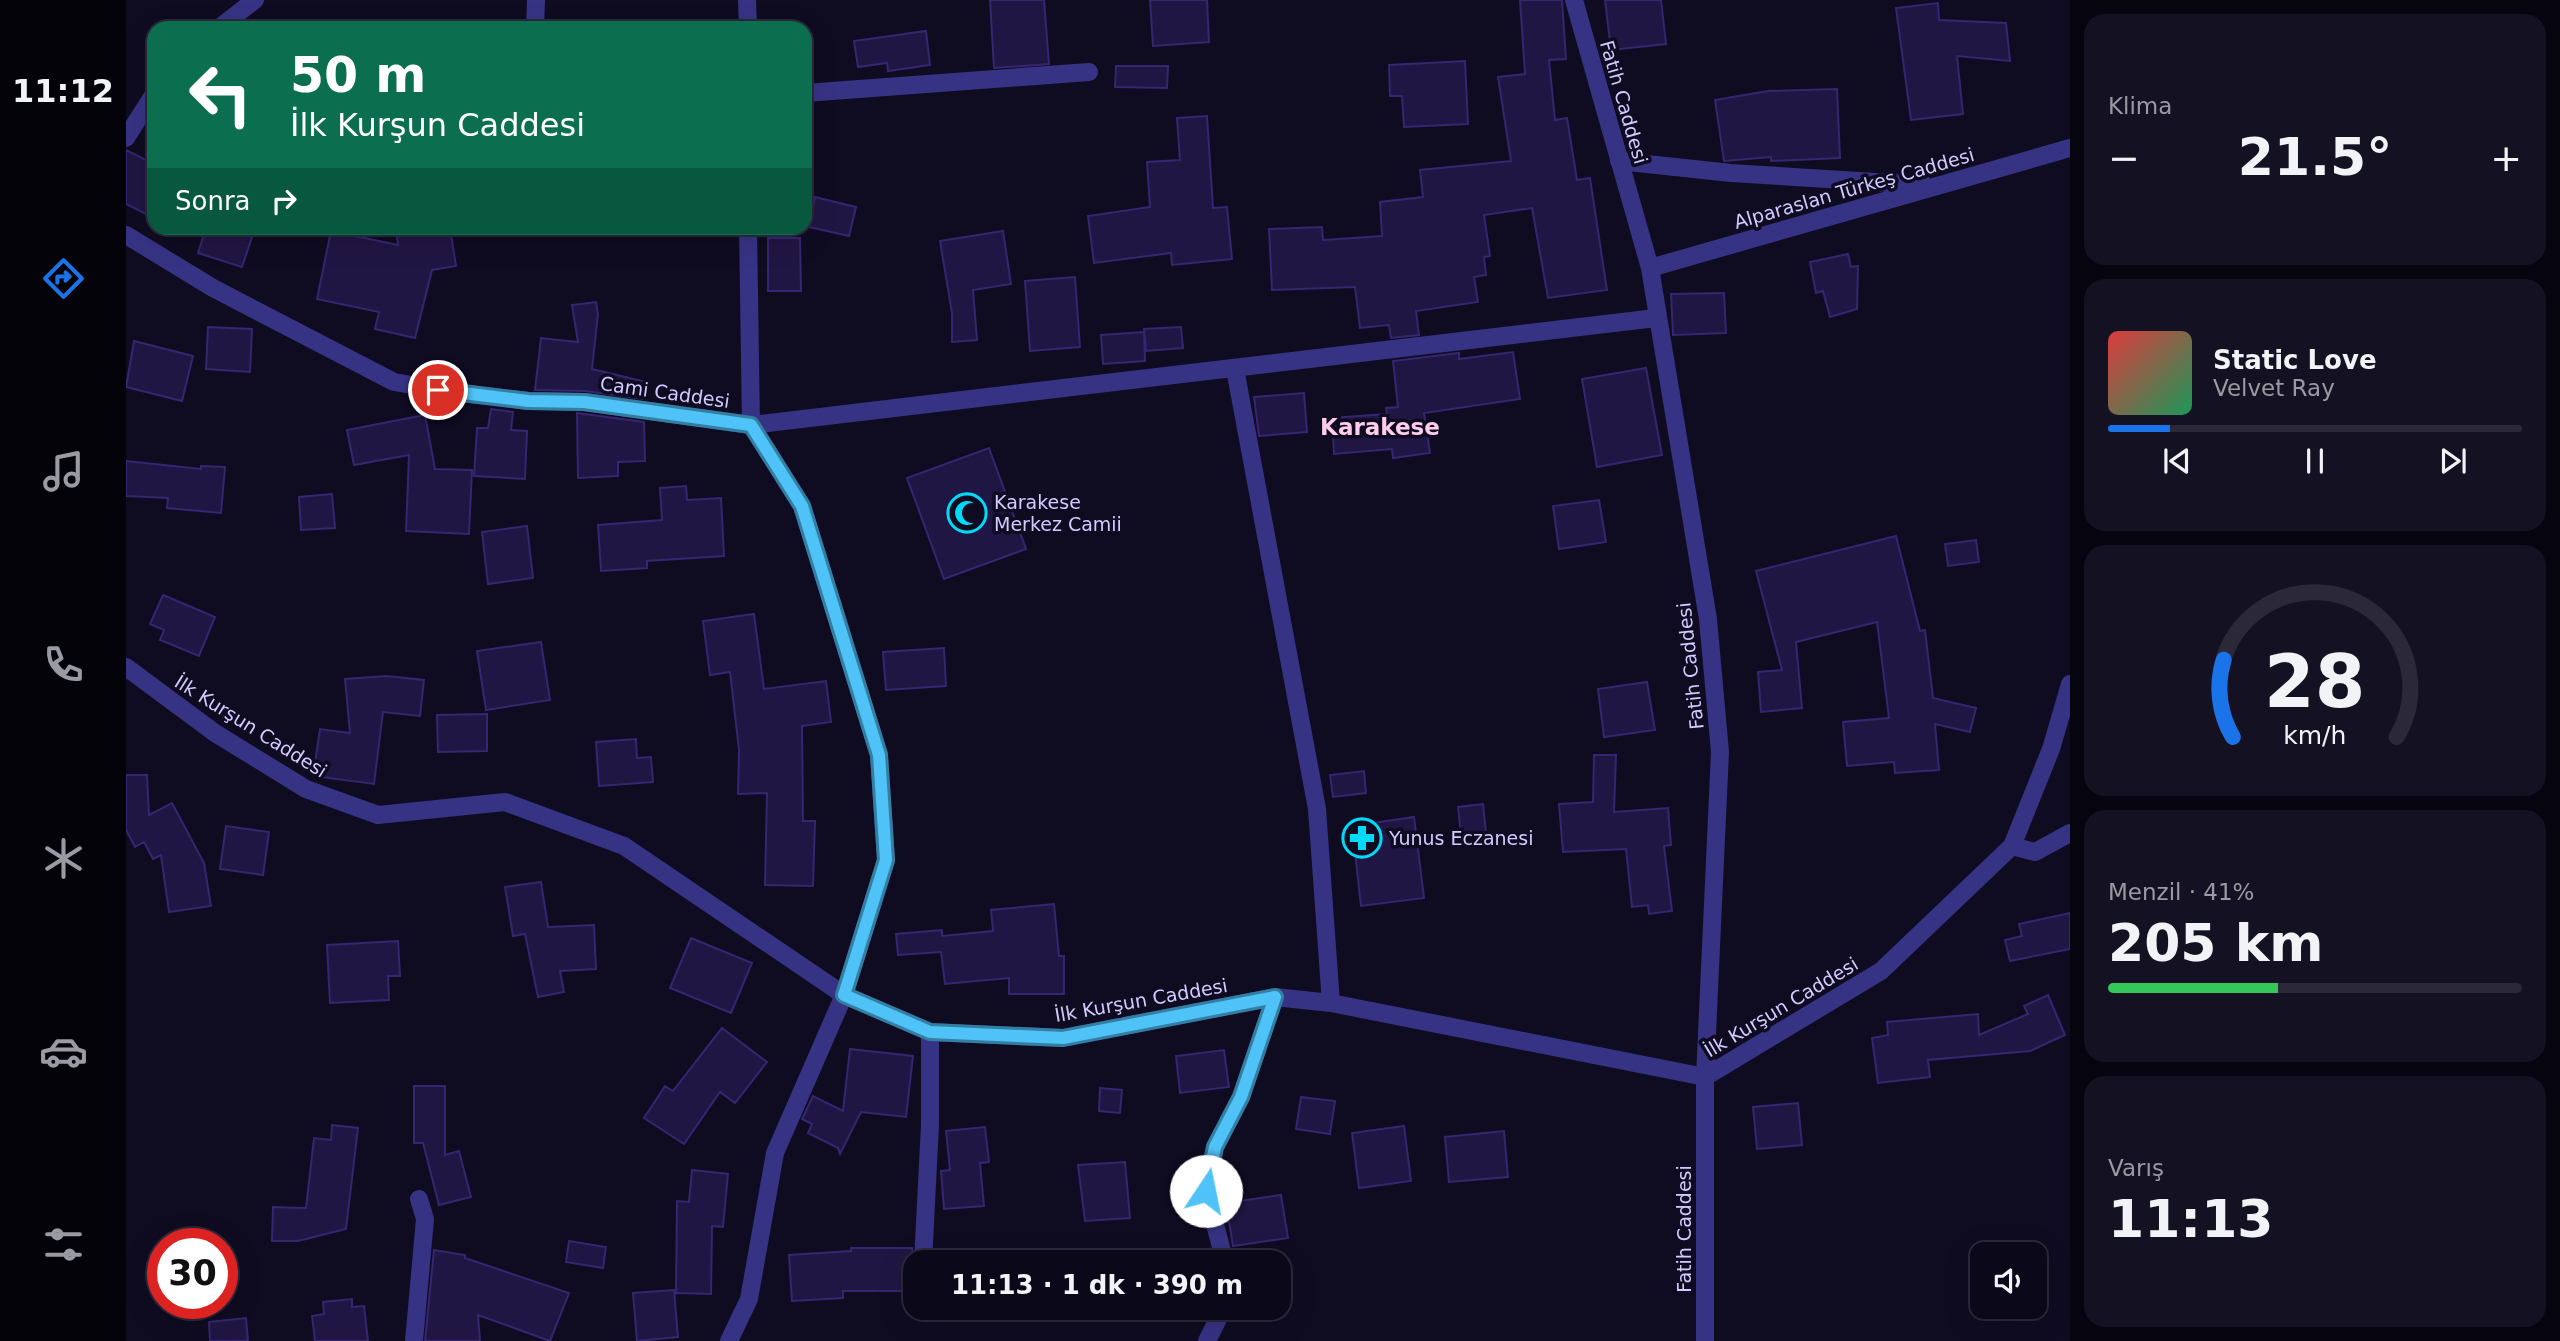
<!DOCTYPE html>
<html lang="tr">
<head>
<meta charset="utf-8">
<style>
	body { margin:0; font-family:"DejaVu Sans",sans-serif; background:#141122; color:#f1f3f6; height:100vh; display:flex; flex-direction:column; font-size:26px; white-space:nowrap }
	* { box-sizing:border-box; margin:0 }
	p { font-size:23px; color:#9a9aa2 }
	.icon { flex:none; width:38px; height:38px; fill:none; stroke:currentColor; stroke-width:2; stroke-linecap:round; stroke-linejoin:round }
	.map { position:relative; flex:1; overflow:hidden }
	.sheet { display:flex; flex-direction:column; gap:14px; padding:14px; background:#06040e; width:490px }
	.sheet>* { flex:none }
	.guide { position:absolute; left:21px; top:21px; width:665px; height:214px; border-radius:21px; box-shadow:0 7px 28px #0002,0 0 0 2px #2b2938; background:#0b6e4f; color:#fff; overflow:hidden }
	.fabs { position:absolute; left:1844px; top:1242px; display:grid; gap:14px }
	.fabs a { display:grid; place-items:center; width:77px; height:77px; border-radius:14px; background:#0b0819; box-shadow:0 7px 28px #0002,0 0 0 2px #2b2938; font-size:35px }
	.speed { position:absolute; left:21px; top:1228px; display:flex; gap:14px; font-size:35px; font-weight:700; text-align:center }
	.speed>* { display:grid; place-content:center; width:91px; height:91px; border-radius:50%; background:#0b0819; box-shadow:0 7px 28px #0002,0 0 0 2px #2b2938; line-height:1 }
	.speed .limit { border:10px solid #d22; background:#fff; color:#111 }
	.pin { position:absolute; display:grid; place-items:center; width:60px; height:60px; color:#fff; margin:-30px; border:4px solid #fff; border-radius:50%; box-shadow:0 2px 7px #0007 }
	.me { position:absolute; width:77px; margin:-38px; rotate:11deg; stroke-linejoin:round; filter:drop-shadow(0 0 5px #0008) }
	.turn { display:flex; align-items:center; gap:24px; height:147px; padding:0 28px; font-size:32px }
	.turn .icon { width:91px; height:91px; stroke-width:2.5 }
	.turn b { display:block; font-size:49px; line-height:60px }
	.then { display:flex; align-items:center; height:66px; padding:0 28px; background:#0003; gap:14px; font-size:26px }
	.big { font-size:52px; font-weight:700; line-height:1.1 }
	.sheet .tile { flex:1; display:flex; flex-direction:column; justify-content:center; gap:10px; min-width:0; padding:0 24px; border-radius:21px; background:#141122 }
	.sheet .dial { align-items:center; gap:0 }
	.dial svg { height:182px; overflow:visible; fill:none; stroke:#2b2938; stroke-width:7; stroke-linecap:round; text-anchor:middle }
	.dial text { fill:#f1f3f6; stroke:none }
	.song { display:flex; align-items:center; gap:21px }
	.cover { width:84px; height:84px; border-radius:10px; background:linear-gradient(135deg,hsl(0 70% 55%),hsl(150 70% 35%)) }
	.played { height:7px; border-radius:4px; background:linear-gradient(90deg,#1a73e8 15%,#2b2938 15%) }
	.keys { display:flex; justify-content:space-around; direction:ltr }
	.heat { display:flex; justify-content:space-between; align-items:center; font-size:38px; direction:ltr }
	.charge { height:10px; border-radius:5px; background:linear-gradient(90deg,#34c759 41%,#2b2938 0) }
	.trip { position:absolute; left:777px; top:1250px; width:388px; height:70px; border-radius:21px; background:#0b0819; box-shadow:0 7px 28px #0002,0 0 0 2px #2b2938; font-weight:700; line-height:70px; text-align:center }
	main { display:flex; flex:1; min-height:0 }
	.dock { display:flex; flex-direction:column; width:126px; justify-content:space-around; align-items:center; background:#04030a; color:#9a9aa2 }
	.dock .icon { width:49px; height:49px }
	.dock .current { color:#1a73e8 }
	.dock b { font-size:32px; color:#f1f3f6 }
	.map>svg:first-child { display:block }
</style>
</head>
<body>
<main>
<nav class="dock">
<b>11:12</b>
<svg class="icon current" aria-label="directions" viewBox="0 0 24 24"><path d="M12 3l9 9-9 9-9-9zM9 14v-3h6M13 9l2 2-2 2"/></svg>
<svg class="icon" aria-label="music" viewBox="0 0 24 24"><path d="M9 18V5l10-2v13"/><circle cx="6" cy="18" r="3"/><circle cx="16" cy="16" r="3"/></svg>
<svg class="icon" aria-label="phone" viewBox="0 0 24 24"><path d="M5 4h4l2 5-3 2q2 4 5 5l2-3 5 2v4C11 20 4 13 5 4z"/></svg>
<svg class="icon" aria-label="climate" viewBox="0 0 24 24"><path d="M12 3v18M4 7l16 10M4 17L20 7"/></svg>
<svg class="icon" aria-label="car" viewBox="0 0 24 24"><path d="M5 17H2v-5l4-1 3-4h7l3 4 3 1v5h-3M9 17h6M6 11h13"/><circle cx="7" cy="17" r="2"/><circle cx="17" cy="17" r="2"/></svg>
<svg class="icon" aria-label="filters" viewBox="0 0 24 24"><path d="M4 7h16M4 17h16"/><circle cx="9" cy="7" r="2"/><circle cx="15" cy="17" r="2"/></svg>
</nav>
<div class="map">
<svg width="1944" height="1341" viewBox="0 0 1944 1341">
	<rect width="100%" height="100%" fill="#0f0b21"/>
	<!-- building -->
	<path fill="#201643" stroke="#362671" stroke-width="2" d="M864 0H918L923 64 868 68Z
		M1024 0H1081L1083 42 1027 46Z
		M1394 0H1436L1440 59 1423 60 1429 120 1441 118 1451 180 1464 178 1481 290 1422 298 1406 208 1358 215 1364 256 1358 257 1360 275 1348 277 1352 302 1290 311 1293 335 1265 338 1263 325 1234 328 1229 287 1146 290 1143 229 1196 227 1197 240 1256 236 1254 202 1297 197 1294 170 1385 161 1372 77 1399 74Z
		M1479 0H1535L1540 44 1485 50Z
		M1812 3 1813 20 1880 23 1884 61 1831 56 1837 114 1785 120 1770 8Z
		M800 31 804 65 762 71 761 63 732 67 728 41Z
		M1339 61 1342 124 1278 127 1276 96H1264L1263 65Z
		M990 66H1042L1041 88 989 87Z
		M1711 89 1714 158 1645 161V157L1598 161 1589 100 1642 91Z
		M1081 116 1087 208 1101 207 1106 259 1046 265 1045 253 968 263 962 216 1024 207 1021 162 1054 160 1051 118Z
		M0 150 28 164V218L0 204Z
		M689 197 730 207 723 236 683 227Z
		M80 228H129L116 267 72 253Z
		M270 228H324L330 266 306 270 289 338 249 329 253 312 191 299 205 231 272 245Z
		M877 231 885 284 847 290 851 340 826 342V313L814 241Z
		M642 238H674L675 291H642Z
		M1722 254 1725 267 1732 266 1731 309 1704 317 1697 291 1690 293 1684 262Z
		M949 277 954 347 904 351 899 281Z
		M1598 293 1600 333 1547 335 1545 294Z
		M470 302 472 314 466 369 520 382 517 399 459 391 409 390 415 338 452 342 446 305Z
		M82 327 126 329 124 372 80 369Z
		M1055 327 1057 348 1020 351 1018 329Z
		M1018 332 1019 361 977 364 975 335Z
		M8 341 67 356 56 401 0 387Z
		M1387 352 1394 399 1298 413 1304 453 1267 458 1266 449 1208 454 1206 418 1261 414 1260 408 1272 407 1267 361 1333 353V359Z
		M1520 368 1536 455 1471 467 1456 379Z
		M1178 393 1181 432 1133 436 1128 397Z
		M365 409 387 412 385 430 401 431 399 479 348 476 351 428H362Z
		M451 413 518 422 519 461 492 462V476L452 478Z
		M299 415 309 469 346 470 343 534 280 531 283 455 228 465 221 430Z
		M863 448 900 549 818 579 781 478Z
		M0 461 75 469V466L99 467 95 513 41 508 42 498 0 496Z
		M560 486 561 500 595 498 598 556 521 561V568L475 571 472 525 536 520 534 488Z
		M206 494 209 528 175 530 173 497Z
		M1473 500 1480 542 1433 549 1427 506Z
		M401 526 407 578 362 584 356 532Z
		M1770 536 1794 631 1799 630 1807 698 1850 708 1844 732 1809 724 1813 770 1769 773 1768 762 1721 766 1717 722 1763 718 1751 622 1670 642 1676 708 1635 712 1632 672 1656 670 1630 571Z
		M1850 540 1853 562 1822 566 1819 544Z
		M37 595 89 617 73 656 34 640 38 630 24 624Z
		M628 614 638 689 700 681 705 722 676 726 677 821H689L687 886 639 885 641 793 612 794 613 750 604 672 584 675 577 621Z
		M415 642 424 700 360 710 351 651Z
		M818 648 820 686 760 690 757 652Z
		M261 676 298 680 294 716 257 712 248 784 187 776 194 729 224 733 219 679Z
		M1521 682 1529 730 1478 737 1472 689Z
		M361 714V751L312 752 311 715Z
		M510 739 511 758 525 757 527 782 473 786 470 742Z
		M1468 755H1490L1488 812 1542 808 1545 845 1538 846 1546 911 1523 914 1522 905 1506 907 1500 849 1437 852 1433 804 1467 802Z
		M1238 771 1240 793 1207 797 1204 775Z
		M0 775H21L23 815 46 803 78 863 85 906 43 912 35 855 27 859 18 842 9 847 0 830Z
		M1357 804 1360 832 1335 835 1332 807Z
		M1288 817 1298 898 1235 906 1226 826Z
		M100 826 143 832 137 875 94 869Z
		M415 882 422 927 468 925 470 969 434 971 438 992 412 997 399 934 387 936 379 887Z
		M928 904 933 956H938V994H883V978L819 984 815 952 772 955 770 934 816 930V936L867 931 865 910Z
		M1944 913V949L1884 961 1879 940 1896 936 1893 924Z
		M565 938 626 963 605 1013 544 988Z
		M272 941 274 976H262L263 1000 204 1003 201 945Z
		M1922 995 1939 1035 1904 1051 1802 1060 1804 1077 1752 1083 1746 1038 1762 1035 1761 1022 1852 1014 1853 1035 1902 1014 1898 1006Z
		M596 1028 641 1062 609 1103 594 1092 558 1144 518 1118 539 1086 547 1091Z
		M724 1049 787 1056 780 1117 735 1112 714 1154 712 1148 682 1133 686 1124 676 1119 687 1096 717 1111Z
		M1098 1050 1103 1087 1054 1093 1050 1056Z
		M288 1086H319V1155L333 1151 345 1197 313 1205 297 1143H288Z
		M974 1088 996 1090 994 1113 973 1111Z
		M1175 1097 1209 1101 1204 1134 1170 1129Z
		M1672 1103 1676 1145 1631 1149 1627 1107Z
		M206 1125 232 1128 220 1229 172 1241H146L147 1207 180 1208 188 1138 205 1140Z
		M1278 1126 1285 1181 1233 1188 1226 1133Z
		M859 1127 863 1162 854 1163 858 1206 818 1209 815 1171 824 1170 820 1131Z
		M1378 1131 1382 1177 1323 1182 1319 1137Z
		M999 1162 1004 1218 959 1221 952 1165Z
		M566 1170 602 1174 597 1227 586 1226 585 1294 550 1293 551 1201 563 1202Z
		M1155 1195 1162 1238 1107 1246 1100 1203Z
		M443 1241 480 1247 477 1268 440 1262Z
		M725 1248H786L788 1291H717V1298L666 1301 663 1255 725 1251Z
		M308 1250 339 1255V1258L443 1293 424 1341 352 1315 354 1341H299Z
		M548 1290 552 1337 511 1341 507 1293Z
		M226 1299V1307L238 1306 242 1341H189L186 1316 198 1314 197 1302Z
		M120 1318 122 1341H84L83 1322Z"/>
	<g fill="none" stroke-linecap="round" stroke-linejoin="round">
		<!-- minor -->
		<path stroke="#373384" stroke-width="18" d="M621 0 622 28
			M1448 0 1524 268 1582 619 1594 752 1579 1077V1341
			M93 28 129 0
			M409 28 410 0
			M679 93 963 72
			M0 138 28 94
			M1493 161 1605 173 1798 185
			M0 235 87 288 268 382 333 393 403 401 459 402 625 425 1530 318
			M1524 268 1944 148
			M1109 369 1191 809 1205 1003
			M0 667 89 733 180 789 252 815 379 802 498 846 718 995 804 1032 937 1038 1149 997 1205 1003 1579 1077 1755 971 1886 846 1925 749 1944 684
			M1886 846 1909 852 1944 833
			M797 1262 804 1125V1032
			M1099 1262 1080 1191 1089 1147 1115 1097 1149 997
			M288 1341 299 1219 293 1199
			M603 1341 623 1299 649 1153 718 995 760 860 753 755 676 506 625 425 622 228
			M1081 1341 1098 1307"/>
	</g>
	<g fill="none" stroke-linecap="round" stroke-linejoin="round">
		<!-- route casing -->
		<g stroke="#337fa1" stroke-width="18">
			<path id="route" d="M312 390 402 401 458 402 625 425 676 506 753 755 760 860 718 995 804 1032 937 1038 1149 997 1115 1097 1089 1147 1080 1191"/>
		</g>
		<!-- route -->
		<use href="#route" stroke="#4fc3f7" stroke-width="12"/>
	</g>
	<!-- icons -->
	<defs>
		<g id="mosque-ring" transform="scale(2.0125)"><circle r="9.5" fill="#0f0b21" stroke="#00daf6" stroke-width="1.5"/><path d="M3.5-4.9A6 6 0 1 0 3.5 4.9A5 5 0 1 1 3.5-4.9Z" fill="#00daf6"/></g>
		<g id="pharmacy-ring" transform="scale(2.0125)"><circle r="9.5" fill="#0f0b21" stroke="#00daf6" stroke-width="1.5"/><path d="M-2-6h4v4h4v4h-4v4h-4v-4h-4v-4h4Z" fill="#00daf6"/></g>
	</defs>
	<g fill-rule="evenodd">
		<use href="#mosque-ring" x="841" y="513"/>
		<use href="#pharmacy-ring" x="1236" y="838"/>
	</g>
	<g text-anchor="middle" stroke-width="7" stroke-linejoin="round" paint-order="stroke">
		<!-- street labels -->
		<g font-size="19" fill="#d2cbff" stroke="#0f0b21">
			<text transform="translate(1498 102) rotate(74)" y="7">Fatih Caddesi</text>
			<text transform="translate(1728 188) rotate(-16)" y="7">Alparaslan Türkeş Caddesi</text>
			<text transform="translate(539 392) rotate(8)" y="7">Cami Caddesi</text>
			<text transform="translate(1564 666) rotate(-96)" y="7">Fatih Caddesi</text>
			<text transform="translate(125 726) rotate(32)" y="7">İlk Kurşun Caddesi</text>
			<text transform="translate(1015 1000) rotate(-10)" y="7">İlk Kurşun Caddesi</text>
			<text transform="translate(1655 1007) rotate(-31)" y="7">İlk Kurşun Caddesi</text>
			<text transform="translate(1558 1229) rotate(-90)" y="7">Fatih Caddesi</text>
		</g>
		<!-- poi labels -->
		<g font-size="19" fill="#d2cbff" stroke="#0f0b21" text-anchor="start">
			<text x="868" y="509">Karakese<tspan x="868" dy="22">Merkez Camii</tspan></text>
			<text x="1263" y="845">Yunus Eczanesi</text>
		</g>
		<!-- quarter labels -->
		<g font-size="23" font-weight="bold" fill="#ffcdec" stroke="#0f0b21">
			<text x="1254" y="435">Karakese</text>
		</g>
	</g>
</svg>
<div class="fabs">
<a><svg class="icon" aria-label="sound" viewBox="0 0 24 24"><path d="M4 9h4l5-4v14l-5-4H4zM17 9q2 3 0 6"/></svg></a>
</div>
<div class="speed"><div class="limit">30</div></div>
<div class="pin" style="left:312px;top:390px;background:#d93025"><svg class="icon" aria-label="arrive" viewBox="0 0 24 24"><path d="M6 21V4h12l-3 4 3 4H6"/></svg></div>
<svg class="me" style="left:1080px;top:1191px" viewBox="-20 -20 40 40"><circle r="19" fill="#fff"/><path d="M0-13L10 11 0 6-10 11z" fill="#4fc3f7"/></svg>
<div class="trip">11:13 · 1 dk · 390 m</div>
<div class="guide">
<div class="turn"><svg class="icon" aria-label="left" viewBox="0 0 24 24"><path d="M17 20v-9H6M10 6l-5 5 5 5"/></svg><div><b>50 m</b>İlk Kurşun Caddesi</div></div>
<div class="then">Sonra<svg class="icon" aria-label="right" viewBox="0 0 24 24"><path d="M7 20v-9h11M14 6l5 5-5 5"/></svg></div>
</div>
</div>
<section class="sheet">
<div class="tile"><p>Klima</p>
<div class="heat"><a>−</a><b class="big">21.5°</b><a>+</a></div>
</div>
<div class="tile">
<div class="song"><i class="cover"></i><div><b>Static Love</b><p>Velvet Ray</p></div></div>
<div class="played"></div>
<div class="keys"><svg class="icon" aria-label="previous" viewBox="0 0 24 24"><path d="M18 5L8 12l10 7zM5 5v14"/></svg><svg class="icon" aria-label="pause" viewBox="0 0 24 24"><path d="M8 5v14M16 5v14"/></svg><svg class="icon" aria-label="next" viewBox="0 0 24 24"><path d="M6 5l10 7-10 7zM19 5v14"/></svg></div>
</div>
<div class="tile dial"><svg viewBox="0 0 100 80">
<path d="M14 69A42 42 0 1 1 86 69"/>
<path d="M14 69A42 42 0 0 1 10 35" stroke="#1a73e8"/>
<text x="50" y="56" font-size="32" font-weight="700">28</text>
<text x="50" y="72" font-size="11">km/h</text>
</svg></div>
<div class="tile"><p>Menzil · 41%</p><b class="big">205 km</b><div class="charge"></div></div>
<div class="tile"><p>Varış</p><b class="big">11:13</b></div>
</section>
</main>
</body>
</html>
